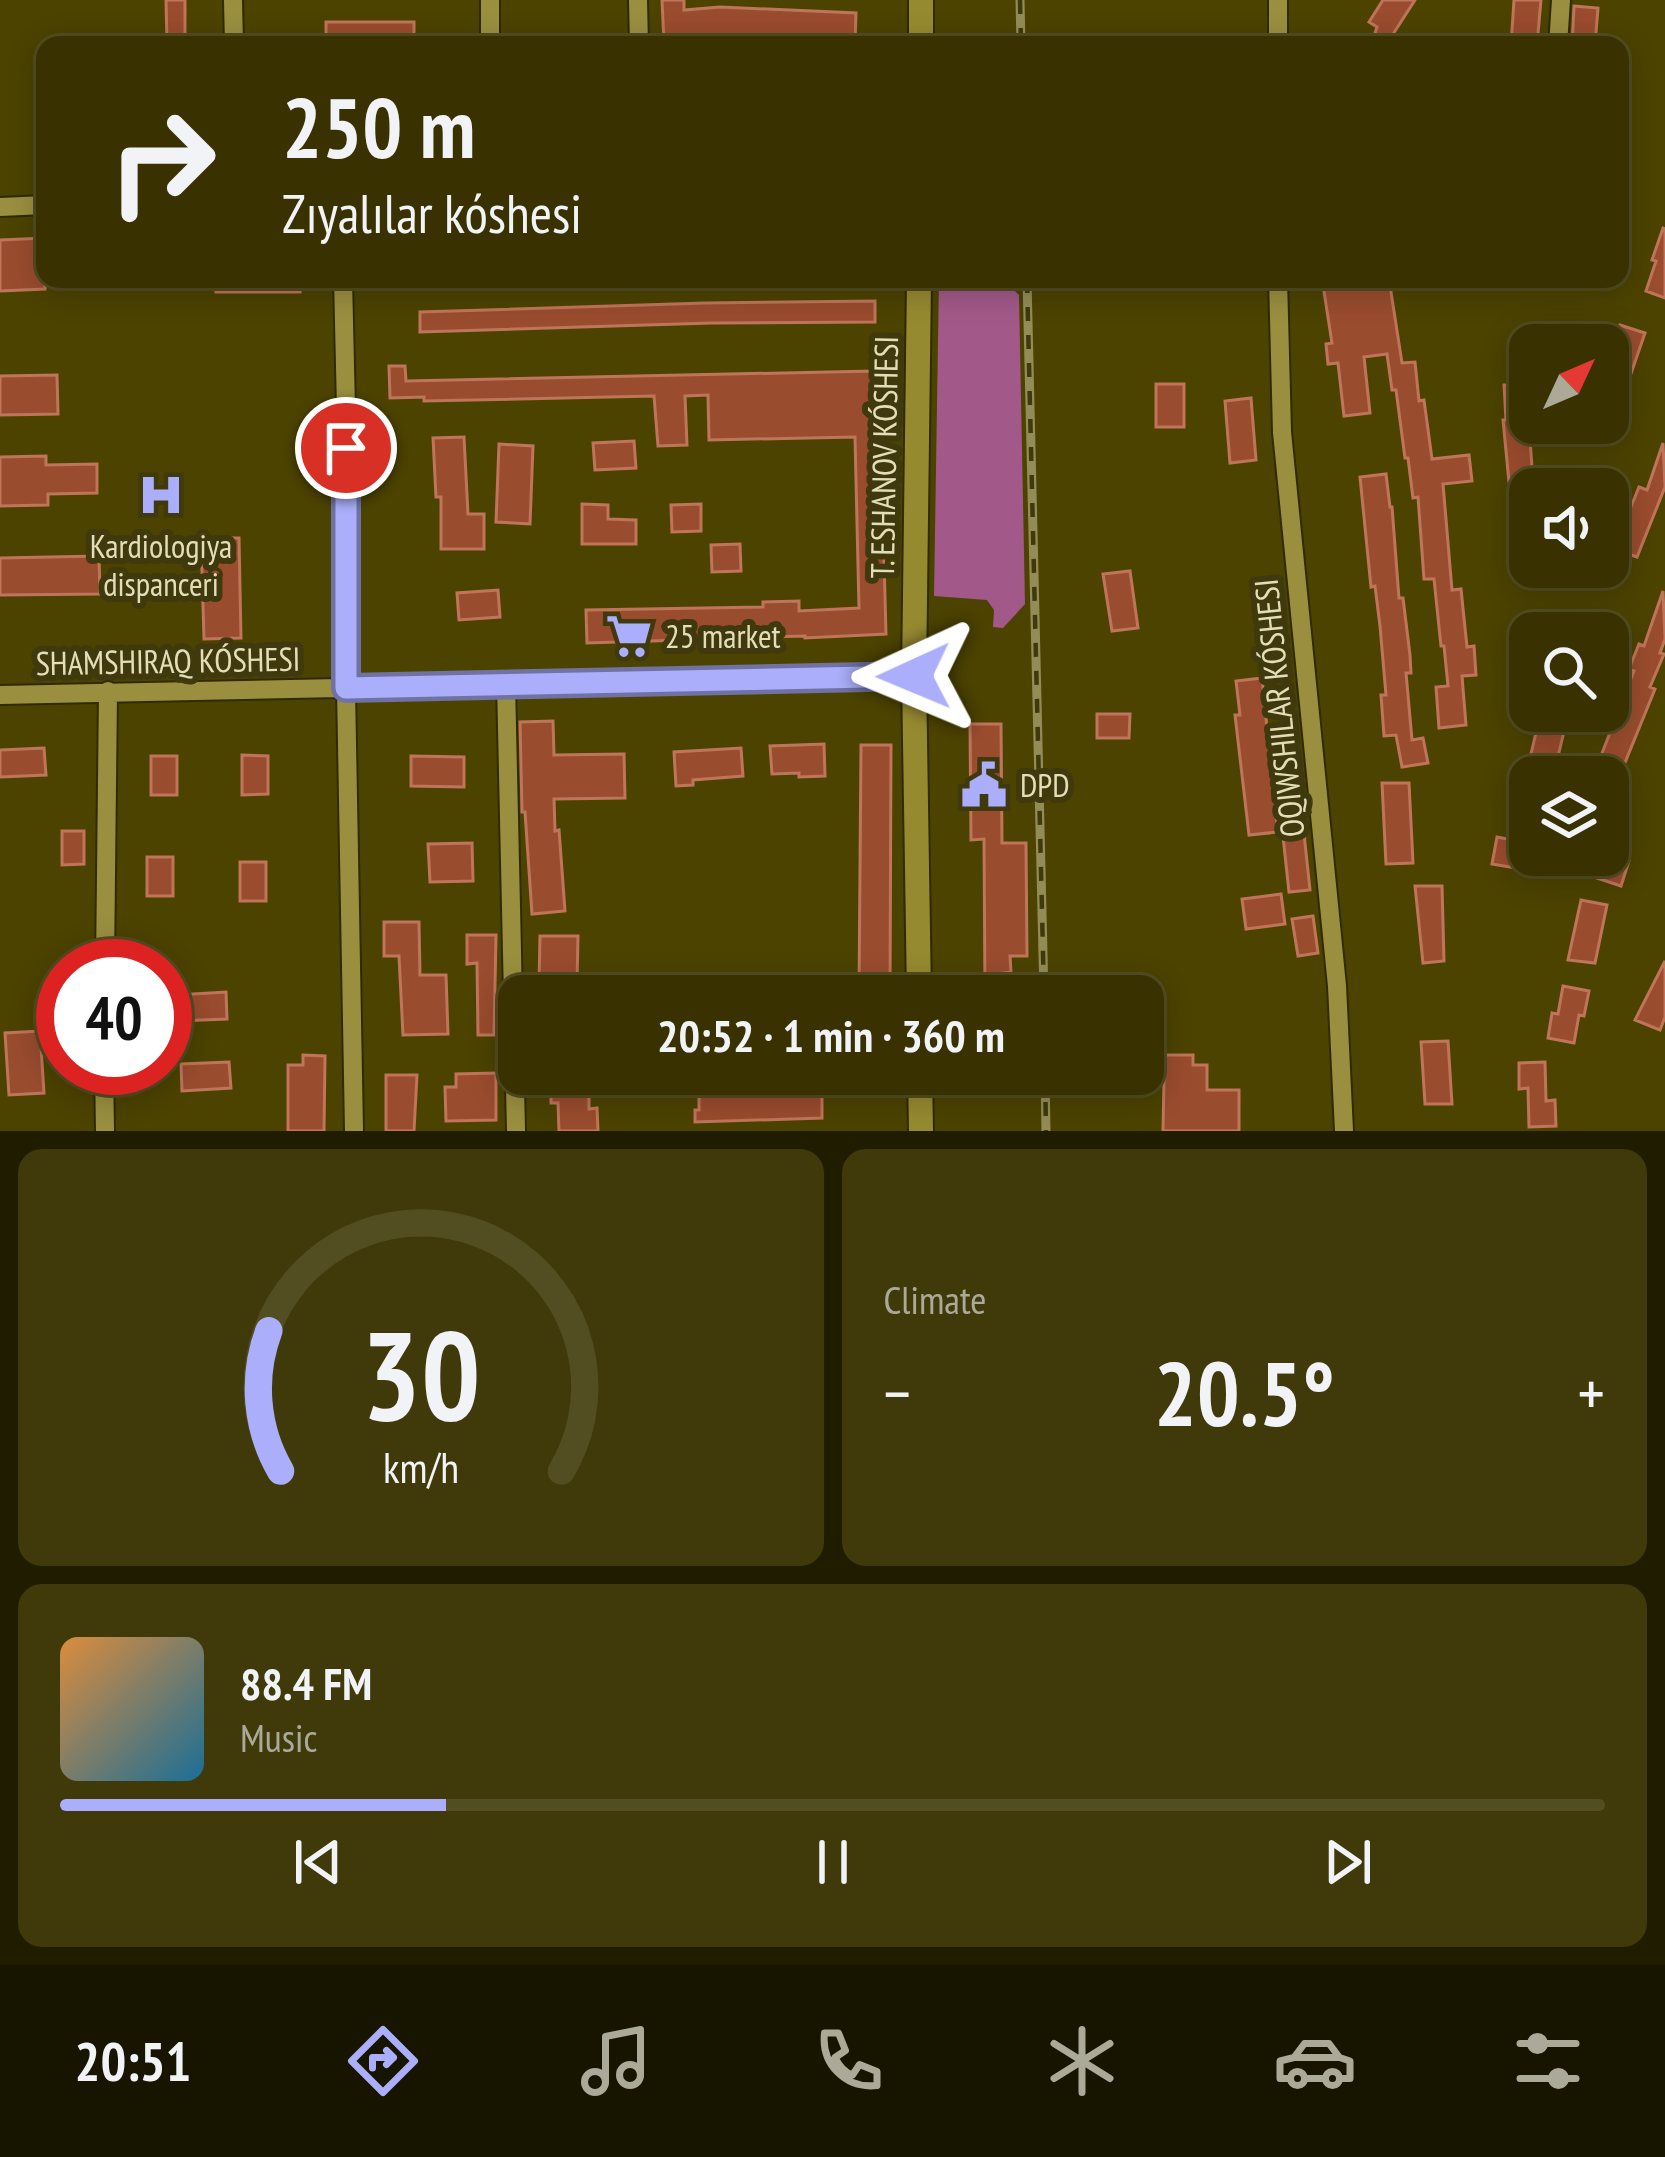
<!DOCTYPE html>
<html lang="en">
<head>
<meta charset="utf-8">
<style>
	body { margin:0; font-family:"PT Sans Narrow",sans-serif; background:#403a0a; color:#f1f3f6; height:100vh; display:flex; flex-direction:column; font-size:45px; white-space:nowrap }
	* { box-sizing:border-box; margin:0 }
	p { font-size:39px; color:#abaa99 }
	.icon { flex:none; width:66px; height:66px; fill:none; stroke:currentColor; stroke-width:2; stroke-linecap:round; stroke-linejoin:round }
	.map { position:relative; height:1131px; overflow:hidden }
	.panel { display:flex; flex-direction:column; gap:18px; padding:18px; background:#1f1c00; flex:1 }
	.panel>* { flex:none }
	.banner { position:absolute; left:36px; top:36px; width:1593px; height:252px; border-radius:24px; box-shadow:0 6px 30px #0003,0 0 0 3px #534d22; background:#393200; color:#f1f3f6; overflow:hidden }
	.needle { width:78px; rotate:46deg }
	.tools { position:absolute; left:1509px; top:324px; display:grid; gap:24px }
	.tools a { display:grid; place-items:center; width:120px; height:120px; border-radius:24px; background:#393200; box-shadow:0 6px 30px #0003,0 0 0 3px #534d22; font-size:60px }
	.speed { position:absolute; left:36px; top:939px; display:flex; gap:24px; font-size:60px; font-weight:700; text-align:center }
	.speed>* { display:grid; place-content:center; width:156px; height:156px; border-radius:50%; background:#393200; box-shadow:0 6px 30px #0003,0 0 0 3px #534d22; line-height:1 }
	.speed .limit { border:18px solid #d22; background:#fff; color:#111 }
	.pin { position:absolute; display:grid; place-items:center; width:102px; height:102px; color:#fff; margin:-51px; border:6px solid #fff; border-radius:50%; box-shadow:0 3px 12px #0007 }
	.me { position:absolute; width:132px; margin:-66px; rotate:269deg; stroke-linejoin:round; filter:drop-shadow(0 0 9px #0008) }
	.turn { display:flex; align-items:center; gap:42px; height:252px; padding:0 48px; font-size:54px }
	.turn .icon { width:156px; height:156px; stroke-width:2.5 }
	.turn b { display:block; font-size:84px; line-height:102px }
	.big { font-size:90px; font-weight:600; line-height:1.1 }
	.panel .tile { flex:1; display:flex; flex-direction:column; justify-content:center; gap:18px; min-width:0; padding:0 42px; border-radius:24px; background:#403a0a }
	.panel .dial { align-items:center; gap:0 }
	.dial svg { height:312px; overflow:visible; fill:none; stroke:#534d22; stroke-width:7; stroke-linecap:round; text-anchor:middle }
	.dial text { fill:#f1f3f6; stroke:none }
	.song { display:flex; align-items:center; gap:36px }
	.cover { width:144px; height:144px; border-radius:18px; background:linear-gradient(135deg,hsl(30 70% 55%),hsl(200 70% 35%)) }
	.played { height:12px; border-radius:6px; background:linear-gradient(90deg,#abaffb 25%,#534d22 25%) }
	.keys { display:flex; justify-content:space-around; direction:ltr }
	.heat { display:flex; justify-content:space-between; align-items:center; font-size:66px; direction:ltr }
	.panel .tiles { flex:1; display:grid; gap:18px; grid-template-columns:1fr 1fr }
	.tile:last-child { grid-column:span 2 }
	.trip { position:absolute; left:498px; top:975px; width:666px; height:120px; border-radius:24px; background:#393200; box-shadow:0 6px 30px #0003,0 0 0 3px #534d22; font-weight:600; line-height:120px; text-align:center }
	.tab-bar { display:flex; height:192px; justify-content:space-around; align-items:center; background:#171400; color:#abaa99 }
	.tab-bar .icon { width:84px; height:84px }
	.tab-bar .current { color:#abaffb }
	.tab-bar b { font-size:54px; color:#f1f3f6 }
	.map>svg:first-child { display:block }
</style>
</head>
<body>
<div class="map">
<svg width="1665" height="1131" viewBox="0 0 1665 1131">
	<rect width="100%" height="100%" fill="#4c4300"/>
	<!-- forest -->
	<path fill="#a25989" d="M939 279H1008V284L1019 295 1025 604 1003 628 993 627 994 610 987 600 934 596Z"/>
	<!-- building -->
	<path fill="#9a4c2e" stroke="#bf7559" stroke-width="3" d="M166 0H185V45H167Z
		M662 0H684V10L720 7 856 13 855 45 704 40 664 43Z
		M1383 0H1415L1386 45H1371L1377 27 1369 22Z
		M1514 0H1541L1537 45H1511Z
		M1574 6 1598 8 1595 45H1572Z
		M326 22H414V45H326Z
		M1663 228 1665 229V298L1646 291 1656 261 1652 260Z
		M45 238V289L0 291V240Z
		M215 279H300V292H216Z
		M1362 279H1389L1402 363 1415 362 1419 401 1424 400 1432 459 1469 455 1472 481 1443 484 1452 590 1461 589 1467 647 1474 646 1476 675 1462 676 1466 725 1439 728 1436 687 1448 686 1444 646H1441L1434 579H1424L1418 497 1413 498 1408 458H1405L1396 390H1392L1387 354 1364 357 1370 413 1344 416 1338 363 1328 364 1326 344 1332 343 1323 285Z
		M875 301V322L712 323 420 332V312L705 303Z
		M1620 325 1645 333 1625 391 1608 385V365Z
		M1509 341H1530V412H1528L1533 481 1509 482 1503 420H1506L1504 385H1511Z
		M389 366H405L406 381 873 371 874 409H880L886 634 805 638V636L764 637V633L714 635 715 639 587 643 586 610 763 607V602L799 601V611L859 608 855 437 709 440 708 395 685 396 687 445 658 446 654 396 424 401V397L390 398Z
		M57 375 58 414 0 415V376Z
		M1156 384H1184V427H1156Z
		M1251 398 1256 460 1230 463 1225 401Z
		M464 437 468 514H484V549H441V497H436L433 438Z
		M634 441 636 468 595 470 593 443Z
		M1663 443 1665 487 1637 557 1614 549 1639 487 1647 490Z
		M499 444 533 446 530 524 496 522Z
		M46 456V465L97 464V493L48 494V505L0 506V457Z
		M1386 474 1390 507H1392L1399 598H1403L1410 655 1411 673H1406L1412 740 1423 738 1428 763 1402 767 1396 735 1384 736 1381 695H1386L1380 626 1375 586 1371 587 1360 477Z
		M582 504 608 505V519L636 520V544H582Z
		M701 504V531L672 532 671 505Z
		M201 538H239L241 638 204 639Z
		M740 544 741 571 712 572 711 545Z
		M99 556 100 594 0 595V558Z
		M1130 571 1138 628 1112 631 1103 574Z
		M498 590 500 617 459 620 457 593Z
		M1663 591 1665 639 1660 653 1664 654 1650 687 1655 689 1620 775 1597 766 1634 671 1629 669 1639 644 1644 646Z
		M1262 678 1272 778 1299 775 1302 796 1274 800 1278 832 1249 835 1235 715H1240L1236 681Z
		M1541 711 1568 715 1554 773 1528 767Z
		M1097 714H1130L1129 738H1097Z
		M553 721 554 755 624 754 625 798 554 799 555 831 559 830 565 911 532 914 525 812H522L520 722Z
		M970 724H1001L1002 843H1026L1027 956H1010L1011 972 1003 973 1004 996H985L984 839 971 840Z
		M824 744 825 776 799 777V773L772 774 770 746Z
		M861 745H891L890 996H859Z
		M44 748 46 775 0 777V750Z
		M741 748 743 776 693 780V785L676 786 674 752Z
		M242 755 268 756V794L242 795Z
		M151 756H177V795H151Z
		M411 756 464 757V787L411 786Z
		M1382 783H1409L1413 863 1386 864Z
		M1525 788H1530V855H1535L1533 871 1492 864 1497 837 1513 840Z
		M1303 824 1310 890 1289 892 1282 827Z
		M62 831H84V864L62 865Z
		M472 843 473 881 430 882 428 844Z
		M1588 855H1613L1629 861 1621 886 1582 873Z
		M147 857H173V896H147Z
		M240 862H266V901H240Z
		M1415 886H1442L1444 961 1423 963Z
		M1281 894 1285 924 1246 929 1242 899Z
		M1581 900 1607 905 1595 963 1568 960Z
		M1313 916 1318 953 1298 956 1292 919Z
		M384 922H419L420 975H446L448 1034 403 1035 399 956H384Z
		M467 935H496L494 1035H478L477 963 467 964Z
		M540 936H578L577 984H589V996H537V983H539Z
		M1665 961V1017L1660 1030 1635 1020Z
		M1563 986 1589 991 1584 1016 1579 1015 1574 1043 1548 1038 1552 1013 1558 1014Z
		M226 992 227 1019 178 1021 177 995Z
		M40 1031 44 1093 9 1095 5 1033Z
		M1448 1041 1452 1104H1425L1421 1042Z
		M303 1055 325 1056 324 1131H288V1065H303Z
		M1164 1055H1193V1065H1207V1090H1239V1131H1163L1164 1079 1149 1078 1150 1064H1164Z
		M229 1062 231 1088 182 1091 181 1064Z
		M1545 1062 1546 1101 1555 1100 1556 1126 1529 1127 1528 1088 1519 1089V1063Z
		M496 1073V1120L446 1121 445 1087H456V1074Z
		M551 1074H589V1109L597 1108 598 1131H559L558 1103H551Z
		M386 1075H417L414 1131H386Z
		M822 1089V1118L695 1122V1110H699V1093Z"/>
	<g fill="none" stroke-linecap="round" stroke-linejoin="round">
		<!-- minor casing -->
		<g stroke="#302a00" stroke-width="22">
			<path id="minor" d="M233 0 234 45
				M490 0V45
				M638 0 639 45
				M1278 45V0
				M1558 45 1561 0
				M0 207 45 205
				M343 279 346 409V688L354 1131
				M1278 279 1282 432 1337 986 1344 1131
				M506 683 516 1131
				M0 695 914 676
				M105 966 108 691
				M104 1068 105 1131"/>
		</g>
		<!-- major casing -->
		<g stroke="#302a00" stroke-width="28">
			<path id="major" d="M921 45V0
				M919 279 914 676 919 996
				M920 1074 921 1131"/>
		</g>
		<!-- minor -->
		<use href="#minor" stroke="#9a8f3f" stroke-width="18"/>
		<!-- major -->
		<use href="#major" stroke="#968a30" stroke-width="24"/>
		<!-- rail casing -->
		<g stroke="#948c57" stroke-width="9">
			<path id="rail" d="M1020 0 1021 45
				M1027 279 1044 996
				M1045 1074 1046 1131"/>
		</g>
		<!-- rail -->
		<use href="#rail" stroke="#3f390d" stroke-width="4.5" stroke-dasharray="14" stroke-linecap="butt"/>
	</g>
	<g fill="none" stroke-linecap="round" stroke-linejoin="round">
		<!-- route casing -->
		<g stroke="#6f72a3" stroke-width="30">
			<path id="route" d="M346 448V688L914 676"/>
		</g>
		<!-- route -->
		<use href="#route" stroke="#abaffb" stroke-width="21"/>
	</g>
	<!-- icons -->
	<defs>
		<g id="hospital-bare" transform="scale(3.6)"><path d="M-5-5h3v3.5h4V-5h3V5h-3V1.5h-4V5h-3Z" fill="#abaffb" stroke="#3f390d" stroke-width="2.5" paint-order="stroke"/></g>
		<g id="supermarket-bare" transform="scale(3.6)"><path d="M-6-5.5h2.5l.6 2H6L4.5 2H-2.5L-4.4-4H-6ZM-1.5 3.2a1.3 1.3 0 1 0 .1 0ZM3 3.2a1.3 1.3 0 1 0 .1 0Z" fill="#abaffb" stroke="#3f390d" stroke-width="2.5" paint-order="stroke"/></g>
		<g id="civic-bare" transform="scale(3.6)"><path d="M-.6-6.5H3V-4.5H.6V-3L4-1V1h2V6H-6V1h2V-1L-.6-3ZM-1.2 2.5V6h2.4V2.5Z" fill="#abaffb" stroke="#3f390d" stroke-width="2.5" paint-order="stroke"/></g>
	</defs>
	<g fill-rule="evenodd">
		<use href="#hospital-bare" x="161" y="495"/>
		<use href="#supermarket-bare" x="629" y="636"/>
		<use href="#civic-bare" x="984" y="785"/>
	</g>
	<g text-anchor="middle" stroke-width="12" stroke-linejoin="round" paint-order="stroke">
		<!-- street labels -->
		<g font-size="33" fill="#e3deb8" stroke="#3f390d">
			<text transform="translate(884 457) rotate(-89)" y="12">T. ESHANOV KÓSHESI</text>
			<text transform="translate(168 661) rotate(-1)" y="12">SHAMSHIRAQ KÓSHESI</text>
			<text transform="translate(1279 708) rotate(-96)" y="12">OQIWSHILAR KÓSHESI</text>
		</g>
		<!-- poi labels -->
		<g font-size="33" fill="#e3deb8" stroke="#3f390d" text-anchor="start">
			<text x="161" y="558" text-anchor="middle">Kardiologiya<tspan x="161" dy="38">dispanceri</tspan></text>
			<text x="665" y="648">25 market</text>
			<text x="1020" y="797">DPD</text>
		</g>
	</g>
</svg>
<div class="tools">
<a><svg class="needle" viewBox="-14 -14 28 28"><path d="M0-13l5 13h-10z" fill="#e53935"/><path d="M0 13l5-13h-10z" fill="#abaa99"/></svg></a>
<a><svg class="icon" aria-label="sound" viewBox="0 0 24 24"><path d="M4 9h4l5-4v14l-5-4H4zM17 9q2 3 0 6"/></svg></a>
<a><svg class="icon" aria-label="search" viewBox="0 0 24 24"><circle cx="10" cy="10" r="6"/><path d="M15 15l6 6"/></svg></a>
<a><svg class="icon" aria-label="layers" viewBox="0 0 24 24"><path d="M12 4l9 5-9 5-9-5zM3 14l9 5 9-5"/></svg></a>
</div>
<div class="speed"><div class="limit">40</div></div>
<div class="pin" style="left:346px;top:448px;background:#d93025"><svg class="icon" aria-label="arrive" viewBox="0 0 24 24"><path d="M6 21V4h12l-3 4 3 4H6"/></svg></div>
<svg class="me" style="left:914px;top:676px" viewBox="-20 -20 40 40"><path d="M0-17L14 15 0 8-14 15z" fill="#abaffb" stroke="#fff" stroke-width="4"/></svg>
<div class="trip">20:52 · 1 min · 360 m</div>
<div class="banner">
<div class="turn"><svg class="icon" aria-label="right" viewBox="0 0 24 24"><path d="M7 20v-9h11M14 6l5 5-5 5"/></svg><div><b>250 m</b>Zıyalılar kóshesi</div></div>
</div>
</div>
<section class="panel">
<div class="tiles">
<div class="tile dial"><svg viewBox="0 0 100 80">
<path d="M14 69A42 42 0 1 1 86 69"/>
<path d="M14 69A42 42 0 0 1 11 33" stroke="#abaffb"/>
<text x="50" y="56" font-size="32" font-weight="700">30</text>
<text x="50" y="72" font-size="11">km/h</text>
</svg></div>
<div class="tile"><p>Climate</p>
<div class="heat"><a>−</a><b class="big">20.5°</b><a>+</a></div>
</div>
<div class="tile">
<div class="song"><i class="cover"></i><div><b>88.4 FM</b><p>Music</p></div></div>
<div class="played"></div>
<div class="keys"><svg class="icon" aria-label="previous" viewBox="0 0 24 24"><path d="M18 5L8 12l10 7zM5 5v14"/></svg><svg class="icon" aria-label="pause" viewBox="0 0 24 24"><path d="M8 5v14M16 5v14"/></svg><svg class="icon" aria-label="next" viewBox="0 0 24 24"><path d="M6 5l10 7-10 7zM19 5v14"/></svg></div>
</div>
</div>
</section>
<nav class="tab-bar">
<b>20:51</b>
<svg class="icon current" aria-label="directions" viewBox="0 0 24 24"><path d="M12 3l9 9-9 9-9-9zM9 14v-3h6M13 9l2 2-2 2"/></svg>
<svg class="icon" aria-label="music" viewBox="0 0 24 24"><path d="M9 18V5l10-2v13"/><circle cx="6" cy="18" r="3"/><circle cx="16" cy="16" r="3"/></svg>
<svg class="icon" aria-label="phone" viewBox="0 0 24 24"><path d="M5 4h4l2 5-3 2q2 4 5 5l2-3 5 2v4C11 20 4 13 5 4z"/></svg>
<svg class="icon" aria-label="climate" viewBox="0 0 24 24"><path d="M12 3v18M4 7l16 10M4 17L20 7"/></svg>
<svg class="icon" aria-label="car" viewBox="0 0 24 24"><path d="M5 17H2v-5l4-1 3-4h7l3 4 3 1v5h-3M9 17h6M6 11h13"/><circle cx="7" cy="17" r="2"/><circle cx="17" cy="17" r="2"/></svg>
<svg class="icon" aria-label="filters" viewBox="0 0 24 24"><path d="M4 7h16M4 17h16"/><circle cx="9" cy="7" r="2"/><circle cx="15" cy="17" r="2"/></svg>
</nav>
</body>
</html>
